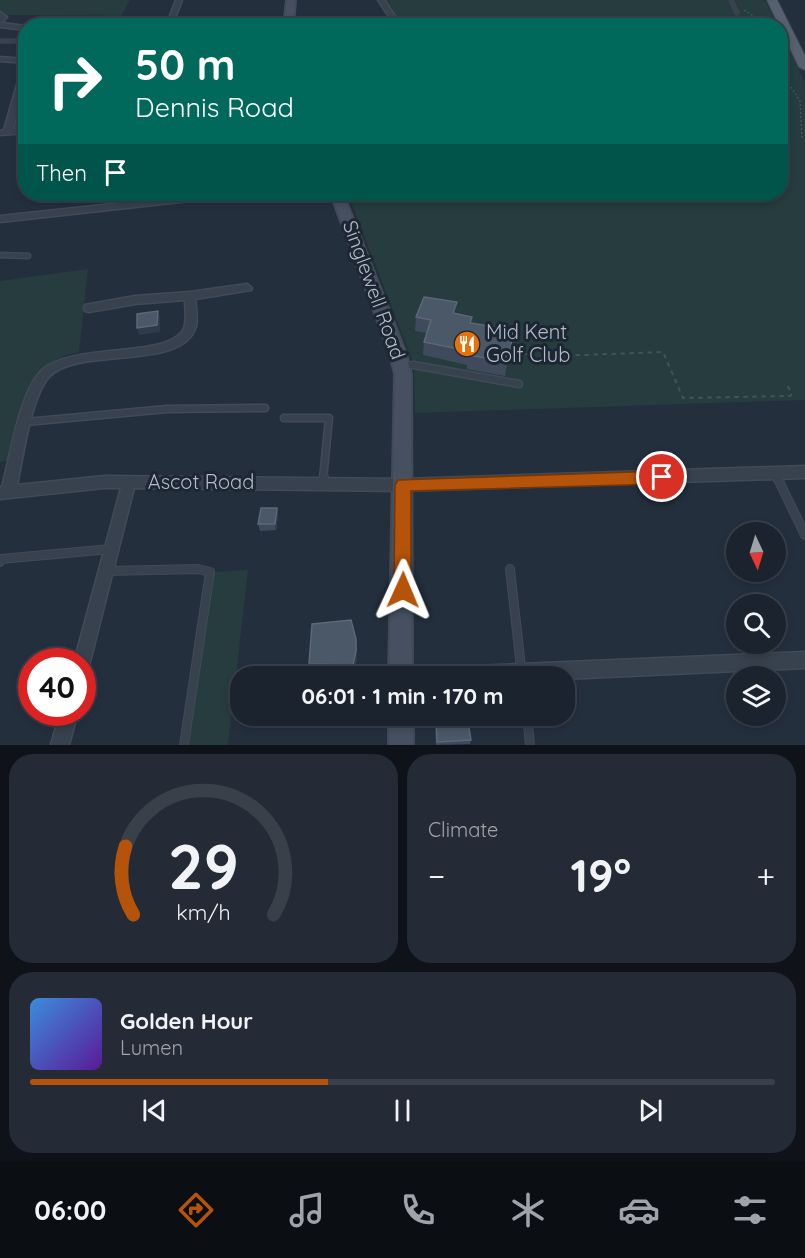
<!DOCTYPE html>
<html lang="en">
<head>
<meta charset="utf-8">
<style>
	body { margin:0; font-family:Quicksand,sans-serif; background:#242b36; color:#f1f3f6; height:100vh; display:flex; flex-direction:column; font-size:22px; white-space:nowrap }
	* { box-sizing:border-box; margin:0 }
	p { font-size:20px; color:#a0a4aa }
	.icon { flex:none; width:33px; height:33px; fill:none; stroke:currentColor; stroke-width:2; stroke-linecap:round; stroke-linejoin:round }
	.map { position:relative; height:745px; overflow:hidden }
	.details { display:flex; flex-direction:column; gap:9px; padding:9px; background:#0f1319; flex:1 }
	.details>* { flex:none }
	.top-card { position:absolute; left:18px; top:18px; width:770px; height:183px; border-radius:24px; box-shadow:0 3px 9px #0003,0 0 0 2px #39404a; background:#00695c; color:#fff; overflow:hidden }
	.needle { width:39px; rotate:176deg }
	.buttons { position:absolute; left:726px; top:522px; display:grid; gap:12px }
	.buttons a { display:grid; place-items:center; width:60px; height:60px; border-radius:50%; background:#1b232e; box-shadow:0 3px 9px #0003,0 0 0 2px #39404a; font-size:30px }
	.speed { position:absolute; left:18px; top:648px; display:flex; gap:12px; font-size:30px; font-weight:700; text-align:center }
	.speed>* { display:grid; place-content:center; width:78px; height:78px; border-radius:50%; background:#1b232e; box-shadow:0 3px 9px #0003,0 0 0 2px #39404a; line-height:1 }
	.speed .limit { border:9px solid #d22; background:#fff; color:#111 }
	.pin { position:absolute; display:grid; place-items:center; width:51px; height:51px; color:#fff; margin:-26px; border:3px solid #fff; border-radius:50%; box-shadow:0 2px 6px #0007 }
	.me { position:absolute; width:66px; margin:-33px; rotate:1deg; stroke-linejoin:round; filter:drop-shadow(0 0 4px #0008) }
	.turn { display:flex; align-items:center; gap:21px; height:126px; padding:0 18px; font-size:27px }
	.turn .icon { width:78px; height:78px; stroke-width:2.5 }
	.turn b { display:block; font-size:42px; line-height:51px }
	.then { display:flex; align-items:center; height:57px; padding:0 18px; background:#0003; gap:12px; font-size:22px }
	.big { font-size:45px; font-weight:700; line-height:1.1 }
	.details .tile { flex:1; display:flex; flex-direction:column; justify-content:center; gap:9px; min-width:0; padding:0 21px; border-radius:24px; background:#242b36 }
	.details .dial { align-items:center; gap:0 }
	.dial svg { height:156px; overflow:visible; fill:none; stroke:#39404a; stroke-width:7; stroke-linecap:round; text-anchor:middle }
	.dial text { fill:#f1f3f6; stroke:none }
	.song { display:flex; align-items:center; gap:18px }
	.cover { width:72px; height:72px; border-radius:9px; background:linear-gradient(135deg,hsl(210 70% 55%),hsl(270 70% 35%)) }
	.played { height:6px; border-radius:3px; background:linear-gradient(90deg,#b45309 40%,#39404a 40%) }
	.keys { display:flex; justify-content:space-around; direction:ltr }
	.heat { display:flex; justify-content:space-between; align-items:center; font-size:33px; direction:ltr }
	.details .tiles { flex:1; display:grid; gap:9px; grid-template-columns:1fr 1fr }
	.tile:last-child { grid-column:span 2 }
	.trip { position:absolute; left:230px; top:666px; width:345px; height:60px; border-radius:24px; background:#1b232e; box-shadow:0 3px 9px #0003,0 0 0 2px #39404a; font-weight:700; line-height:60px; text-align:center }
	.tabs { display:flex; height:96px; justify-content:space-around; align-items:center; background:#0b0e12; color:#a0a4aa }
	.tabs .icon { width:42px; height:42px }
	.tabs .on { color:#b45309 }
	.tabs b { font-size:27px; color:#f1f3f6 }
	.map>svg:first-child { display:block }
</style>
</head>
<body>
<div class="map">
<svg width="805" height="745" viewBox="0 0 805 745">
	<rect width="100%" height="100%" fill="#242f3e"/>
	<!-- green -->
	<path fill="#263c3f" d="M0 0H130L121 16 8 15 0 12Z
		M383 0H765L778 25H403Z
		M780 30 805 83V400L415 413 414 365 348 194H780Z
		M88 269 79 352C22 363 22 413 9 460L0 462V281Z
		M248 570 228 745H189L213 572Z"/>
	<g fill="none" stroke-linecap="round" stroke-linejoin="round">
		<!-- lane-far3 casing -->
		<g stroke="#414a57" stroke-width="5">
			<path id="lane-far3" d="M731 0 737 13
				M0 41H26"/>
		</g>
		<!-- lane-far2 casing -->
		<g stroke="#414a57" stroke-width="7">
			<path id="lane-far2" d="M146 194V202
				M0 255 28 256"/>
		</g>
		<!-- lane-far1 casing -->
		<g stroke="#414a57" stroke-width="9">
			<path id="lane-far1" d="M402 366 414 365 519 384
				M284 418H329L323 479
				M26 422 167 409 265 408
				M775 474 777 479"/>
		</g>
		<!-- lane casing -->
		<g stroke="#414a57" stroke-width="10">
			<path id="lane" d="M777 477 805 535
				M323 483 324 477
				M0 562 1 559 111 549
				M510 569 522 676
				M107 571 198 569 210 572 184 745
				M527 716 530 745"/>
		</g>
		<!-- street casing -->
		<g stroke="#414a57" stroke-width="3">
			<path id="street" d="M176 0H182L172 26H166Z
				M378 0H384L402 26H395Z
				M0 12 7 17 2 23 26 26V30L0 27Z
				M0 57 26 59V63L0 61Z
				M26 65V82L13 129 26 128V133L0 135V131L4 130 22 67Z
				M206 194H231L226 197 0 222V216Z
				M247 284 252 288 251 290 195 299C196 307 198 318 196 326 184 372 80 346 50 376 31 395 23 458 17 485L104 476 403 479 805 466V478L403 491 134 488 90 662 88 668 82 670V662H74L121 488H104L0 499V487H2C10 457 20 390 42 370 72 342 171 359 184 328 187 320 185 308 185 300L135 304 89 312 85 311 84 308 85 305 135 296 190 292Z
				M805 652V668L564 679V676H417L419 670 425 668Z
				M60 712H78L69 745H51Z"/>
		</g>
		<!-- secondary casing -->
		<g stroke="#414a57" stroke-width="4">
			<path id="secondary" d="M287 0H295L293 26H284Z
				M331 194H343L406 354 411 374 412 676H389L395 374 390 354Z
				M389 716H413V745H389Z"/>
		</g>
		<!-- primary casing -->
		<g stroke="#414a57" stroke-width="2">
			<path id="primary" d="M767 0H777L805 56V70L799 67Z"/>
		</g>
		<!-- path-far1 -->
		<path stroke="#3f5557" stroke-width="1.5" stroke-dasharray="2 2" stroke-linecap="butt" d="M744 10 755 17
			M741 18 745 26
			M780 70 800 101 802 138"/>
		<!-- path -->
		<path stroke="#3f5557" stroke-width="2" stroke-dasharray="4.5 4.5" stroke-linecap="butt" d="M511 339 529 357 663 352 683 398 790 396 792 394 787 385"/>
		<!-- lane-far3 -->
		<use href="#lane-far3" stroke="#38414e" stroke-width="4"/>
		<!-- lane-far2 -->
		<use href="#lane-far2" stroke="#38414e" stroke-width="4.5"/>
		<!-- lane-far1 -->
		<use href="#lane-far1" stroke="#38414e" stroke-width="6"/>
		<!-- lane -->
		<use href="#lane" stroke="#38414e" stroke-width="8"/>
		<!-- street -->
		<use href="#street" fill="#38414e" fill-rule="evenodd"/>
		<!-- secondary -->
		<use href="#secondary" fill="#465061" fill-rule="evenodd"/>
		<!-- primary -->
		<use href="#primary" fill="#56606e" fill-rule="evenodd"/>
	</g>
	<!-- wall -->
	<path fill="#3f4b5c" d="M456 314 471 323 513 333 505 376 467 369V365L423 355 424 342 427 333 415 331 416 317Z
		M277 508 278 514 276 530 260 531 258 524Z
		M357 647V659L354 672H311L309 664Z
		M435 716H467L471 740 470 744 436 745Z"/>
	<!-- shaded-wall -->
	<path fill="#2f3b4b" d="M158 311 160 318V332L139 335 137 328Z
		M277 508 278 514 276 530 275 524Z
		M356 639 357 647V659L354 672 353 665Z"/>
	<!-- building -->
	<path fill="#4b5868" stroke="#5c6777" stroke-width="1.5" d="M424 297 457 302 453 313 472 317 470 323 510 329 509 332 513 333 508 362 468 355 469 351 424 342 431 320 416 317Z
		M158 311 157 325 137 328V314Z
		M261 508H277L275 524H258Z
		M351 620 356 639V651L353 665 309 664 312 624Z
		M436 716H467L471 740 437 742Z"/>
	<!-- route -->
	<path fill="#b45309" stroke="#753606" stroke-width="1.5" d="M662 471 670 477 662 484 411 491V590L409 596 403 598 396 596 394 590 395 485 398 480Z"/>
	<!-- icons -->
	<defs>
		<g id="restaurant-disc" transform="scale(1.35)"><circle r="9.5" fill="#e8710a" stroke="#1d2633"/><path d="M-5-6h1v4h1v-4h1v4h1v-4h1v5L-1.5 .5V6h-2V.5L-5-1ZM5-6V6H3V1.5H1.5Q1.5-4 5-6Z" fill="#fff"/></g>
	</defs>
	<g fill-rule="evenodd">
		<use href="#restaurant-disc" x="467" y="344"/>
	</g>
	<g text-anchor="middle" stroke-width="6" stroke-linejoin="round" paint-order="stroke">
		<!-- street labels -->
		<g font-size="20" fill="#b4bcc9" stroke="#1d2633">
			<text transform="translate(374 290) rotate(70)" y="7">Singlewell Road</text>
			<text x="201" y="489">Ascot Road</text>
		</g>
		<!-- poi labels -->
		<g font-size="20" fill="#b4bcc9" stroke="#1d2633" text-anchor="start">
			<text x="486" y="339">Mid Kent<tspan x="486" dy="23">Golf Club</tspan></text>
		</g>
	</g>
</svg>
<div class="buttons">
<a><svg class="needle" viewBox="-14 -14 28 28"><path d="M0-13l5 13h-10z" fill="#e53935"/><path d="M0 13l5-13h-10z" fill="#a0a4aa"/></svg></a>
<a><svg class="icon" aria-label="search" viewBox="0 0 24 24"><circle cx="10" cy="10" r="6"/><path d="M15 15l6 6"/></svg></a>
<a><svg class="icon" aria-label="layers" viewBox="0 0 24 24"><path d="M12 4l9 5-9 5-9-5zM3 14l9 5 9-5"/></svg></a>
</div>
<div class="speed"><div class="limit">40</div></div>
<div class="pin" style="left:662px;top:477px;background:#d93025"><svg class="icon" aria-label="arrive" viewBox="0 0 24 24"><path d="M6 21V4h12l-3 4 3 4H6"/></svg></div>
<svg class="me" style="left:403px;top:590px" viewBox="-20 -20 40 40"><path d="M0-17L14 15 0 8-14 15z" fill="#b45309" stroke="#fff" stroke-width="4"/></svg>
<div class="trip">06:01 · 1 min · 170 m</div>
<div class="top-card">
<div class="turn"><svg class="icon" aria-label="right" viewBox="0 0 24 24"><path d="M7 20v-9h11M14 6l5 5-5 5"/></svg><div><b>50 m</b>Dennis Road</div></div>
<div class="then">Then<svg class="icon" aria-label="arrive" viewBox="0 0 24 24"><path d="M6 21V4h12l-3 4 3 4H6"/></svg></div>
</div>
</div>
<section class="details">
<div class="tiles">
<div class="tile dial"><svg viewBox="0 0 100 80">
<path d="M14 69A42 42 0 1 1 86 69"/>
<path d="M14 69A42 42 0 0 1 10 34" stroke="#b45309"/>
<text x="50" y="56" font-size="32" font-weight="700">29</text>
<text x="50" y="72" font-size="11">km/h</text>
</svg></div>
<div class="tile"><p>Climate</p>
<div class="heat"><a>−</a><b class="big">19°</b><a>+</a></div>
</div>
<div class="tile">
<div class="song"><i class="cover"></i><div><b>Golden Hour</b><p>Lumen</p></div></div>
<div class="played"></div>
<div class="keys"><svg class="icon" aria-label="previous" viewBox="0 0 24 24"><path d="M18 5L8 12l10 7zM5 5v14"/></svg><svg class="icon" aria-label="pause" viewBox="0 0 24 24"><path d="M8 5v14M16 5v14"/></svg><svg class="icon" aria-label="next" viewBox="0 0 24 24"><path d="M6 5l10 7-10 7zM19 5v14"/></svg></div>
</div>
</div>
</section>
<nav class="tabs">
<b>06:00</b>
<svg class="icon on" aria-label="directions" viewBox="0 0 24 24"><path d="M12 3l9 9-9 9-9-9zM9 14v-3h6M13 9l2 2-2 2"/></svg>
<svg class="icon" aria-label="music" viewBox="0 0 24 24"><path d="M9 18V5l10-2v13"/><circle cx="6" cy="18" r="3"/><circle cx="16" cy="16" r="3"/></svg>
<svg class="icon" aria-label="phone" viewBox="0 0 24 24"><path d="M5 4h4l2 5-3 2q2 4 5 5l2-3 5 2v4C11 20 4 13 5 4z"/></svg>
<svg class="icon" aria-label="climate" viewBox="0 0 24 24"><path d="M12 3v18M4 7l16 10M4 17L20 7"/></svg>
<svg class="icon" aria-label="car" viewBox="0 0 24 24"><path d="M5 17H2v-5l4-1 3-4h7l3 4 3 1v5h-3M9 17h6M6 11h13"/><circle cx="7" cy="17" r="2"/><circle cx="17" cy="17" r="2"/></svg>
<svg class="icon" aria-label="filters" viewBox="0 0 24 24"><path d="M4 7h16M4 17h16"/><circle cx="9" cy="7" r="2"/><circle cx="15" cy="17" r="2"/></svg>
</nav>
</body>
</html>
